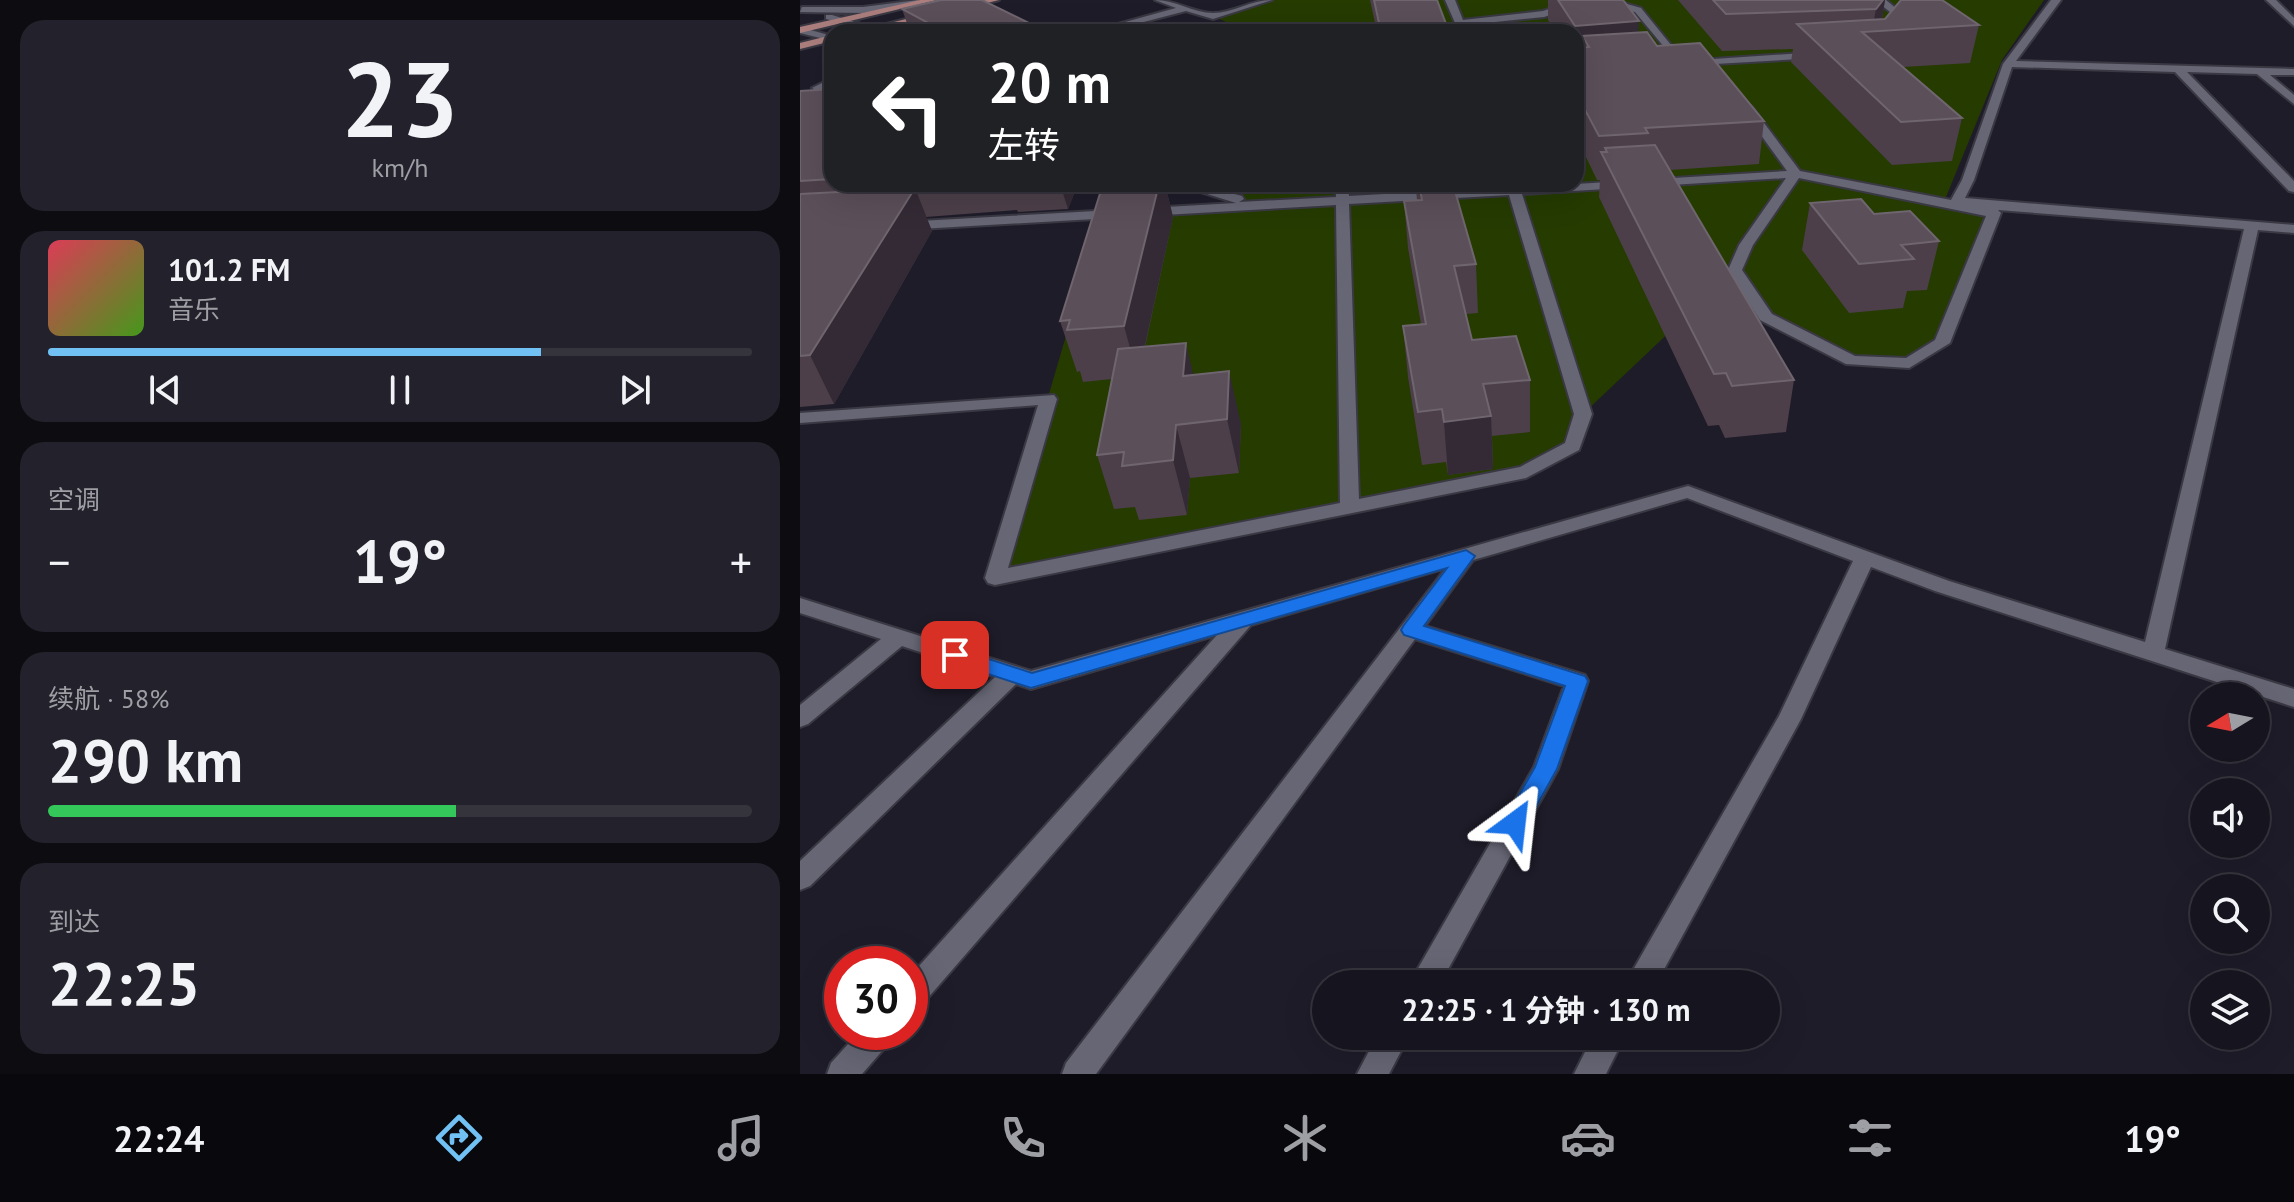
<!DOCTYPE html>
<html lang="zh">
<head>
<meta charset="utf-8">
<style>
	body { margin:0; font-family:"PT Sans","Noto Sans SC",sans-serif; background:#23222c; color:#f1f3f6; height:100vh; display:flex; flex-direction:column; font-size:30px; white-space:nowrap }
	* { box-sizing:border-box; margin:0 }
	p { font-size:26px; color:#9e9fa4 }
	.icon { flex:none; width:44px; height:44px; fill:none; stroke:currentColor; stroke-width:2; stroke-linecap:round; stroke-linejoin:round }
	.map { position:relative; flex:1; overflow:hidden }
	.panel { display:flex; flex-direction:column; gap:20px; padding:20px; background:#0c0c11; width:800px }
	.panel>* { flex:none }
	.hud { position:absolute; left:24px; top:24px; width:760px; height:168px; border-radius:24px; box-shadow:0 8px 32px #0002,0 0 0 2px #35343d; background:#202124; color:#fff; overflow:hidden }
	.needle { width:52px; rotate:260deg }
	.tools { position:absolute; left:1390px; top:682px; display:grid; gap:16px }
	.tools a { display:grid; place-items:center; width:80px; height:80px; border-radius:50%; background:#16151f; box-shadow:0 8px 32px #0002,0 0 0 2px #35343d; font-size:40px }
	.speed { position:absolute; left:24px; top:946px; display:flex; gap:16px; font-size:40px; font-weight:700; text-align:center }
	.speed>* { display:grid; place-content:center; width:104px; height:104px; border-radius:50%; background:#16151f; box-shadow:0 8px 32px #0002,0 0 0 2px #35343d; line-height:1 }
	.speed .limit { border:12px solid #d22; background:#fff; color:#111 }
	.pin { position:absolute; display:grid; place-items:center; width:68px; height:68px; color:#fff; margin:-34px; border-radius:16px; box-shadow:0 4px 12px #0006 }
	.me { position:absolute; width:88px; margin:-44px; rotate:30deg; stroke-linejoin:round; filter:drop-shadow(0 0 6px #0008) }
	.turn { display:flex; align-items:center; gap:28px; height:168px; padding:0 32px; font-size:36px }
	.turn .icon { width:104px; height:104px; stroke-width:2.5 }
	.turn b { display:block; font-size:56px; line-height:68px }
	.big { font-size:60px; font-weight:700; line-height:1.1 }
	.panel .card { flex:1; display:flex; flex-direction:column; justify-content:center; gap:12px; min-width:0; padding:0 28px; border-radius:24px; background:#23222c }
	.panel .dial { align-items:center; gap:0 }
	.dial b { font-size:104px; line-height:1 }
	.song { display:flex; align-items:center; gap:24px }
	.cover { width:96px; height:96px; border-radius:12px; background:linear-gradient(135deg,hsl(350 70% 55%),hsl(100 70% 35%)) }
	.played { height:8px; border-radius:4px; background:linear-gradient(90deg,#71c1f5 70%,#35343d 70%) }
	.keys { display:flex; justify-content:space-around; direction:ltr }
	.heat { display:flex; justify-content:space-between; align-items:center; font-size:44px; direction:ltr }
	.charge { height:12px; border-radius:6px; background:linear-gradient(90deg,#34c759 58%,#35343d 0) }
	.trip { position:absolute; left:512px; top:970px; width:468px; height:80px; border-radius:40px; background:#16151f; box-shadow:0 8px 32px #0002,0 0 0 2px #35343d; font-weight:700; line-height:80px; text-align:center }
	.tab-bar { display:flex; height:128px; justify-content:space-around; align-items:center; background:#09080c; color:#9e9fa4 }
	.tab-bar .icon { width:56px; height:56px }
	.tab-bar .selected { color:#71c1f5 }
	.tab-bar b { font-size:36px; color:#f1f3f6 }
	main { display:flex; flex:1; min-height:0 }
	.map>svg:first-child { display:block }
</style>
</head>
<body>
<main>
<section class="panel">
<div class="card dial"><b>23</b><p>km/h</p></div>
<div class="card">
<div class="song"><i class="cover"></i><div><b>101.2 FM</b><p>音乐</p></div></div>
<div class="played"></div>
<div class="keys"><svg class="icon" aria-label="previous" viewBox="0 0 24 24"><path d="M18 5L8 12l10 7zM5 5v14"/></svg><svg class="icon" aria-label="pause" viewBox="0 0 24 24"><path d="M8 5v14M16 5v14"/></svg><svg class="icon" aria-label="next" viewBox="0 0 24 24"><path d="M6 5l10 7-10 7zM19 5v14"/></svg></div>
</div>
<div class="card"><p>空调</p>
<div class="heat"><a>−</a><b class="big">19°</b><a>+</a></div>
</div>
<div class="card"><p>续航 · 58%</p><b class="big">290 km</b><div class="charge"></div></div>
<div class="card"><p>到达</p><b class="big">22:25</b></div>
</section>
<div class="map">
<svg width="1494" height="1074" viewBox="0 0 1494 1074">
	<rect width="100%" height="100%" fill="#1e1c29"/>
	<!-- green -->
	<path fill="#253b00" d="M467 0H1244L1202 60 1144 202 1194 213 1142 343 1109 363 1052 361 966 317 935 270 783 414 773 446 726 472 195 578 302 213 453 203 381 184H776V32H420L437 27 413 16Z"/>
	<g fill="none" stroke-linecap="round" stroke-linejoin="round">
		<!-- minor casing -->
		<g stroke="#3a3943" stroke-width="4">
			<path id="minor" d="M118 0 121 5 63 13 0 12 2 7H63Z
				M355 0C375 0 394 13 413 13 433 13 451 0 472 0L413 19 386 11 305 32H289L376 8Z
				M645 0H655L663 20 743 11 776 0 820 2 841 8 884 61 1019 52 1024 55 1019 58 880 66 835 12 783 4 744 17 666 25 669 32H659Z
				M1075 0H1086L1105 16 1094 30 1086 28 1095 16Z
				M1251 0H1261L1216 61 1494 69V75H1470L1494 95V104L1457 74 1387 72 1494 181V192L1489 191 1375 72 1212 67 1174 180 1165 198 1494 225V233L1458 230 1365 649 1494 689V707L1135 591 1071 567 1001 719 856 984H825L979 716 1053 561 887 498 673 560 625 626 785 675 788 681 758 769 640 984H609L734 767 764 686 615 639 296 1074H262L266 1063 646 568 451 625 120 1007 110 1011V976L417 635 231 689 216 684 10 886 0 890V861L195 677 102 646 8 724 0 727V705L81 639 0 613V598L231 671 888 486 1149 581 1345 642 1444 229 1198 210 1201 213 1150 343 1109 368 1046 364 960 320 928 270 939 245 986 178 722 194 792 414 779 450 726 478 195 585 188 583 185 578 238 405 0 423V413L254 395 257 399 208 568 540 503 536 205 102 230 95 226 102 222 436 203 375 184H396L442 196 444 199 439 202 536 197V184H548L549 196 706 187V184H776L987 171 942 109 948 106 952 107 1000 171 1151 200 1162 180 1203 64ZM999 178 1186 216 1135 340 1106 358 1055 356 972 314 942 270 953 245ZM709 195 774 414 765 443 720 467 559 499 549 204Z
				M1466 0H1476L1494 18V26Z
				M26 15H32L77 29 72 32 26 19Z
				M0 27 32 36V41L0 33Z
				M32 78V85L26 88 32 91V98L12 88Z
				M59 1032H94L90 1042 62 1074H27L31 1063Z
				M577 1036H609L589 1074H557Z
				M793 1036H825L806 1074H774Z"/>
		</g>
		<!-- major casing -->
		<g stroke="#3a3943" stroke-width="4">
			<path id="major" d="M120 0H137L0 33V27Z
				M182 0H199L71 32H54Z
				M32 35V41L0 49V43Z"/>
		</g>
		<!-- minor -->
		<use href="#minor" fill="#676675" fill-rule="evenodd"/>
		<!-- major -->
		<use href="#major" fill="#ab7e7d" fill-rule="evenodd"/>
	</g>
	<!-- wall -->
	<path fill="#4c3f49" d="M570 0H637L648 32H577Z
		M748 0H823L838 33 964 121 959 164 870 170 994 380 986 432 925 438 919 425 908 426 799 197 800 180H797L776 136V32H755L748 20Z
		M878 0H1085L1082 19 1179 25 1170 63 1103 67 1162 118 1152 161 1092 165 991 62 993 49 922 51Z
		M102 9 247 32H110Z
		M32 89V184H278L268 209 218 212 217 210 126 217 132 231 34 404 0 407V91Z
		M303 184H365L373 217 345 347 393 375 441 424 439 473 390 478 387 515 339 520 335 507 314 509 297 455 312 379 283 382 280 371 277 372 260 321Z
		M613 184H653L676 264 678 313 666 314 672 340 730 380V432L692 436 693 469 648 475 646 462 622 465 608 377 603 326 621 324 608 248 604 201 617 200 616 189H614Z
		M1010 203 1074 214 1139 241 1127 290 1107 291 1103 308 1049 313 1002 250Z"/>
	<!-- shaded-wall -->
	<path fill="#332a35" d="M1083 0H1085L1080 31H1072L1076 9Z
		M839 21 837 59 789 47 782 36 781 63 776 64 775 26Z
		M260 184H278L268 209Z
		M359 184H365L373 217 338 377 324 326Z
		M115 188 132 231 34 404 10 355Z
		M386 343 398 395 383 376Z
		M429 371 441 424 439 473 427 419Z
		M691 416 693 469 648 475 644 422Z
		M376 425 390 478 387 515 373 460Z"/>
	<!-- building -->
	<path fill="#5b4f59" stroke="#6f656e" stroke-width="2" d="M141 0H182L247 32H145L102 9Z
		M574 0H637L648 29 621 31V32H581Z
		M758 0H823L839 21 775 26Z
		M913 0H1083L1076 9 926 14Z
		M1101 0H1142L1179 25 1062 32 1162 118 1101 122 997 24 1085 19Z
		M847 32 857 46 900 43 964 121 845 128 848 133 799 136 776 93V48L789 47 782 36Z
		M32 89V179L0 181V91Z
		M855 145 994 380 932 386 926 373 914 374 801 152H807L805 148Z
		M303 184H359L324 326 267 330 270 320 260 321Z
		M619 184H653L676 264 654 266 672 340 716 336 730 380 683 384 691 416 644 422 642 409 618 412 603 326 626 324 604 201 622 200Z
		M115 188 10 355 0 356V194Z
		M1061 199 1074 214 1110 211 1139 241 1101 245 1114 259 1059 264 1010 203Z
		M386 343 383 376 429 371 427 419 376 425 373 460 322 466 324 452 297 455 318 349Z"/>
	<!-- route -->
	<path fill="#1a73e8" stroke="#114b97" stroke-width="2" d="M666 550 675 556 624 626 785 676 788 681 757 769 723 830 715 833 707 830 703 823 735 767 765 686 604 635 601 630 604 625 647 568 231 688 148 661 145 655 148 650 155 648 232 673Z"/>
</svg>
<div class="tools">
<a><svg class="needle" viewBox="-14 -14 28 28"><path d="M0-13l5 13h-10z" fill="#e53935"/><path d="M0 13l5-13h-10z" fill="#9e9fa4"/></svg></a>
<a><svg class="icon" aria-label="sound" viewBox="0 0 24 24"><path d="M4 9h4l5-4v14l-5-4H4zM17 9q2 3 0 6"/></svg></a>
<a><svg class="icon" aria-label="search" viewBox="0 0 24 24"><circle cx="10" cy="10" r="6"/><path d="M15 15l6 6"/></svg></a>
<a><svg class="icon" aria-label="layers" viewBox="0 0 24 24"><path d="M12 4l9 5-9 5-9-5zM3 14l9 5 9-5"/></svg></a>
</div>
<div class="speed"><div class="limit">30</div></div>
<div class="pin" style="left:155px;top:655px;background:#d93025"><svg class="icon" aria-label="arrive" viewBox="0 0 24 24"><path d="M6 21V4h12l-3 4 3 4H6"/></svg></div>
<svg class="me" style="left:715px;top:823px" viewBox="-20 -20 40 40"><path d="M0-17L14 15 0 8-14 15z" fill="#1a73e8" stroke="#fff" stroke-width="4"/></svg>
<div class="trip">22:25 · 1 分钟 · 130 m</div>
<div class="hud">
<div class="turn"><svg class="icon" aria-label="left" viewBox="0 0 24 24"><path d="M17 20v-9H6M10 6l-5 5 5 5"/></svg><div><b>20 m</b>左转</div></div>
</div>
</div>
</main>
<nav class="tab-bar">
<b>22:24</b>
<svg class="icon selected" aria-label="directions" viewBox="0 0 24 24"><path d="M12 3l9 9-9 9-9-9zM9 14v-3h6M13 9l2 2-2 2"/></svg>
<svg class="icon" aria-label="music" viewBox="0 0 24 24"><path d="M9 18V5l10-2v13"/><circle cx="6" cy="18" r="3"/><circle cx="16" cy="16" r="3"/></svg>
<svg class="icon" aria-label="phone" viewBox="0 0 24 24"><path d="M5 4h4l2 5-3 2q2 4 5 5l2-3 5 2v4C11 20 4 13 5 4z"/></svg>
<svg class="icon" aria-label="climate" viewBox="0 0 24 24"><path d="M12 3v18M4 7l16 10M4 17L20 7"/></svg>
<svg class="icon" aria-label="car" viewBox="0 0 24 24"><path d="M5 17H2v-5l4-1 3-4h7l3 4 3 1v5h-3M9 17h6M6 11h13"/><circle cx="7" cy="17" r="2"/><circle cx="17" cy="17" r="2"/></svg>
<svg class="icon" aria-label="filters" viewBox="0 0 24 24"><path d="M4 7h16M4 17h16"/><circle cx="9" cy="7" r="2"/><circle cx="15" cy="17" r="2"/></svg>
<b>19°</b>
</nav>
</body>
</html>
